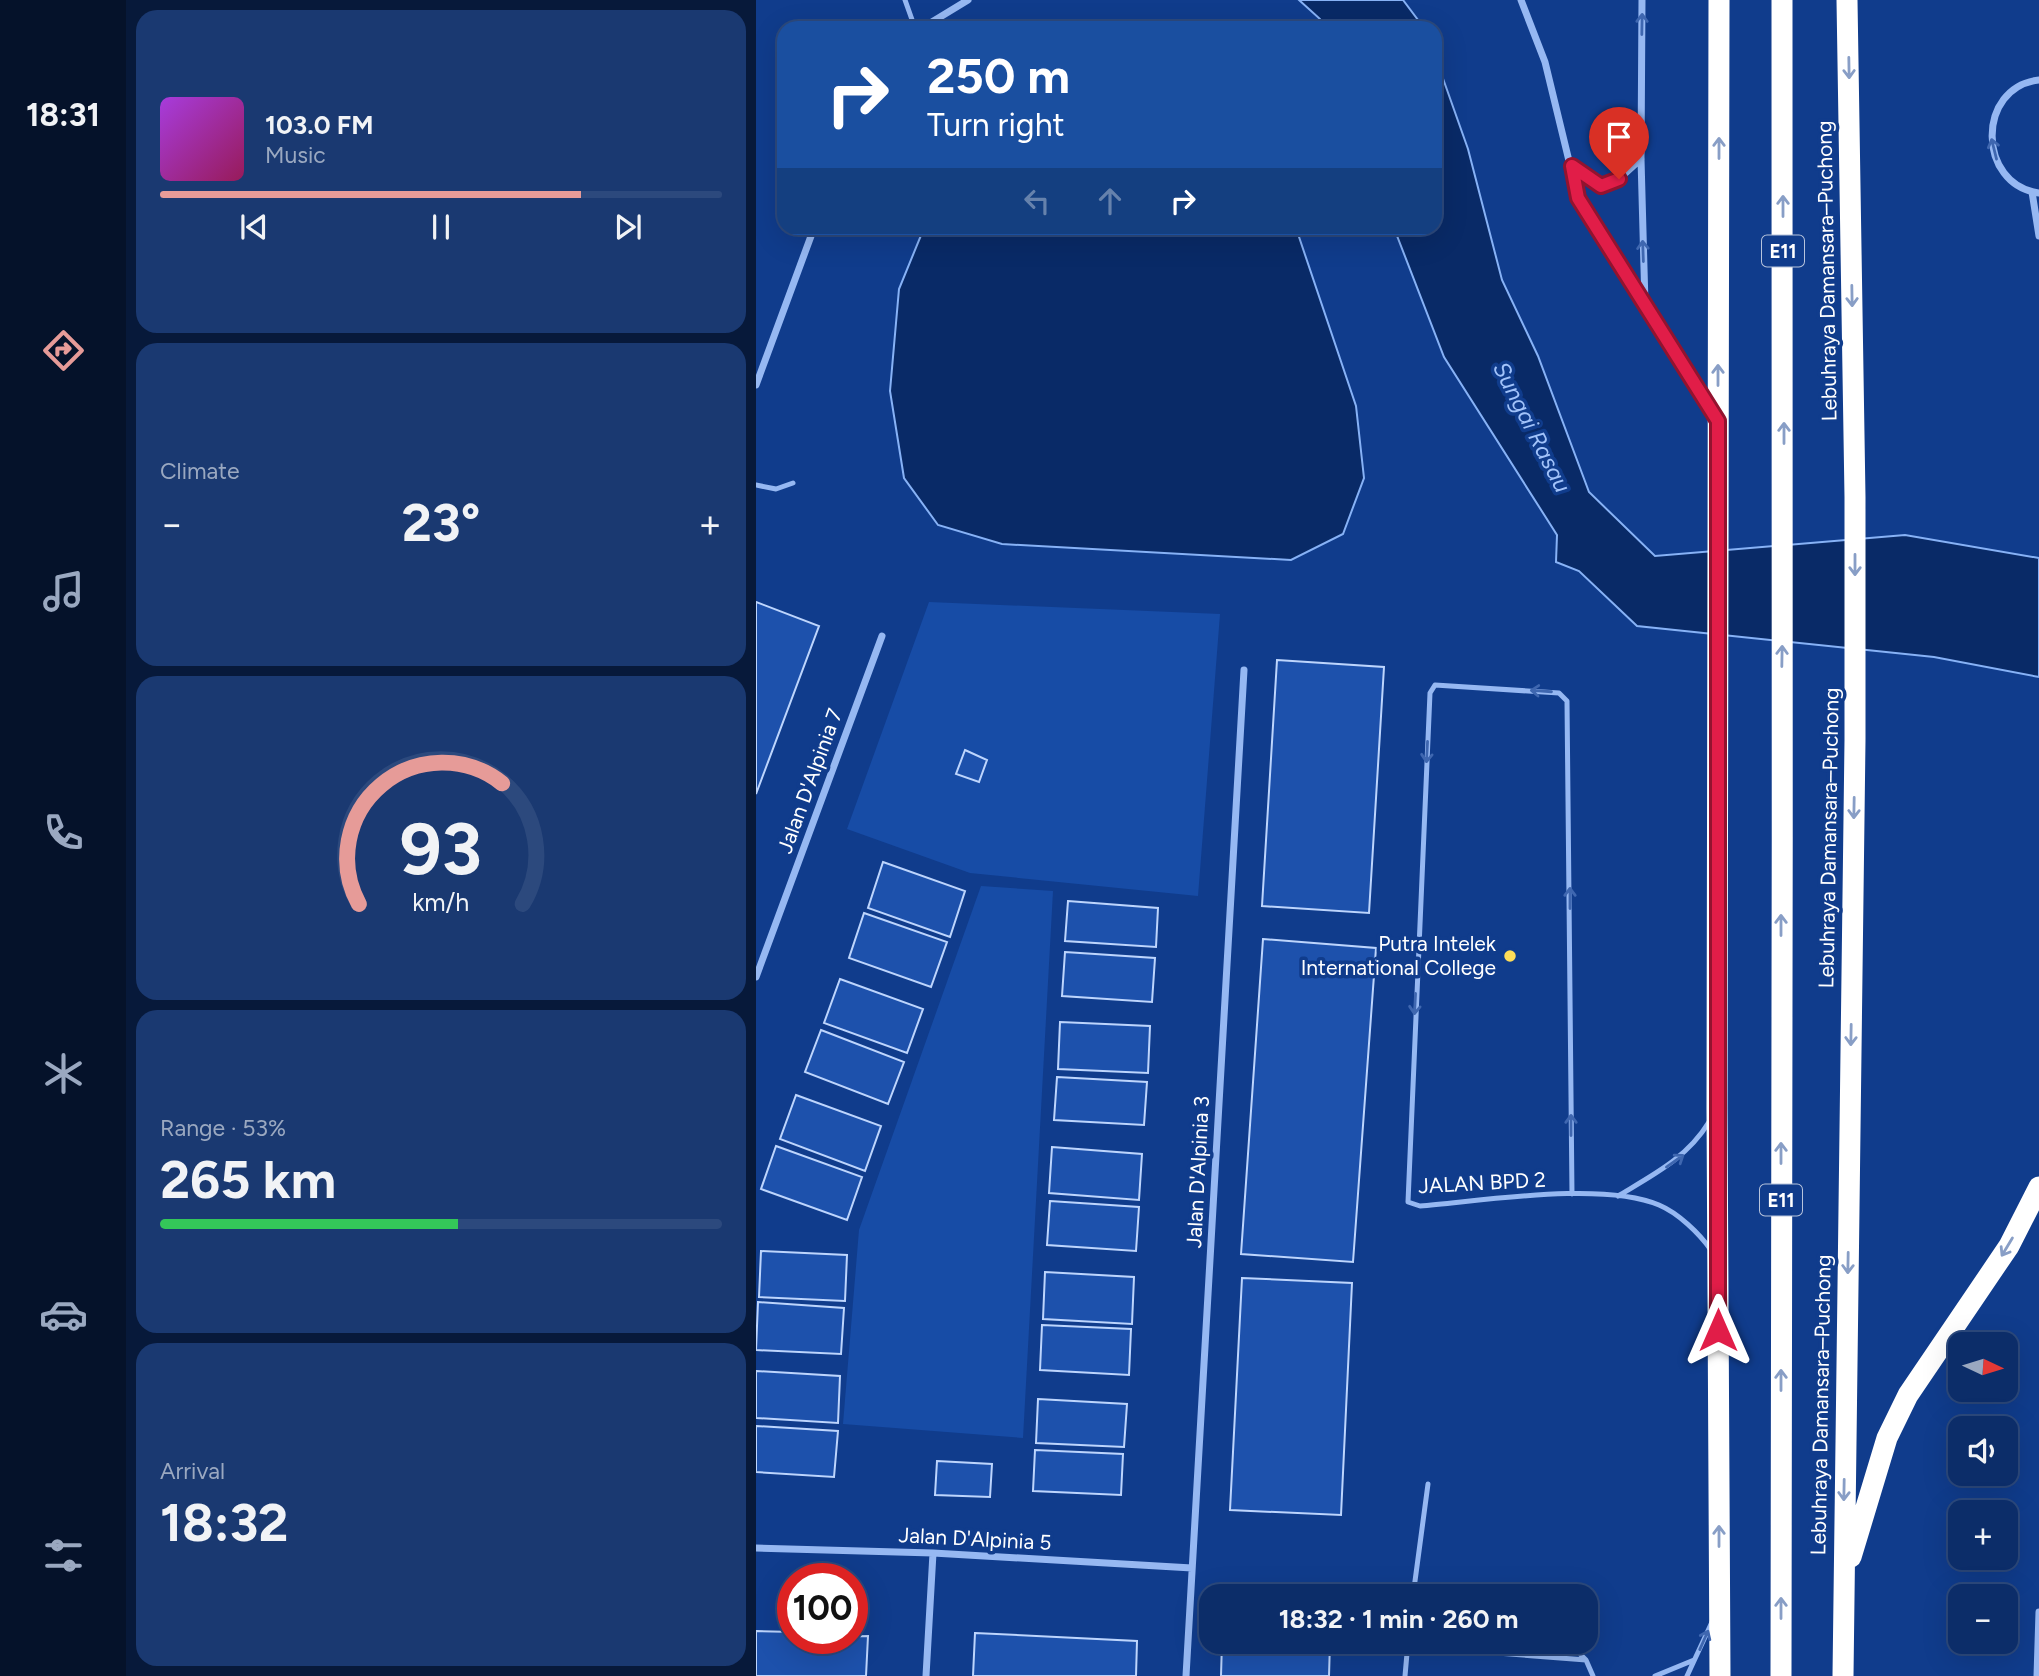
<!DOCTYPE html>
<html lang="en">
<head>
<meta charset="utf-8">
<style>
	body { margin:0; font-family:Figtree,sans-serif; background:#1a3971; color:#f1f3f6; height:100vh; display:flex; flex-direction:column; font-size:26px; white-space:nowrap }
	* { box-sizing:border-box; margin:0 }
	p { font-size:23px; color:#9aa8c0 }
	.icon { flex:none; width:38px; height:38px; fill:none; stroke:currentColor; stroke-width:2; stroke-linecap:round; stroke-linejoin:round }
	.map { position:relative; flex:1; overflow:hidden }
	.drawer { display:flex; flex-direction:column; gap:10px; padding:10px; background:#07193a; width:630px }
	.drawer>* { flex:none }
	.guide { position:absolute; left:21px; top:21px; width:665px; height:214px; border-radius:21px; box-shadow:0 7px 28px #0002,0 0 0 2px #2c497d; background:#1a4fa0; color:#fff; overflow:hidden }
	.needle { width:46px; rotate:94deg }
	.tools { position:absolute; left:1192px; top:1332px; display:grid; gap:14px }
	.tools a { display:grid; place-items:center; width:70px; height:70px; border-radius:14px; background:#0c2d69; box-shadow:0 7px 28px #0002,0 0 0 2px #2c497d; font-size:35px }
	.speed { position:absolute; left:21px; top:1563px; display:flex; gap:14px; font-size:35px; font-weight:700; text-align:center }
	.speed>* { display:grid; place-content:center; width:91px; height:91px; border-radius:50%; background:#0c2d69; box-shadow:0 7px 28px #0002,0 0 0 2px #2c497d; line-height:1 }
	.speed .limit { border:10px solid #d22; background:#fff; color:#111 }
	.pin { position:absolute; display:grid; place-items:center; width:60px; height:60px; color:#fff; margin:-72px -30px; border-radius:50% 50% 50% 0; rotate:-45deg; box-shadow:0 0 7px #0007 }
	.pin .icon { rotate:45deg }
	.me { position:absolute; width:77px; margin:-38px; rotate:0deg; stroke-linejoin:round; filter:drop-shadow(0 0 5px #0008) }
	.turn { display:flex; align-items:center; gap:24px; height:147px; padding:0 35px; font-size:32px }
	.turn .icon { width:91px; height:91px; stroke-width:2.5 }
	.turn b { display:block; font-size:49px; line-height:60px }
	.lanes { display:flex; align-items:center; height:66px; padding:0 35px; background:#0003; justify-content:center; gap:35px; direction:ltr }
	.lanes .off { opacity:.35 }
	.big { font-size:52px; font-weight:700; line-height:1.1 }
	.drawer .tile { flex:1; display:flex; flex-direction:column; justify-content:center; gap:10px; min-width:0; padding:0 24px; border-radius:21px; background:#1a3971 }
	.drawer .dial { align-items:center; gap:0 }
	.dial svg { height:182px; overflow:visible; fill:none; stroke:#2c497d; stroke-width:7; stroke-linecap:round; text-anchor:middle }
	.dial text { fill:#f1f3f6; stroke:none }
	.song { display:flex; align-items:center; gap:21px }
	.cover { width:84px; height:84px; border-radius:10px; background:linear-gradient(135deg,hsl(280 70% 55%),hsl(330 70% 35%)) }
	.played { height:7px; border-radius:4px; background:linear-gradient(90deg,#e69b98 75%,#2c497d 75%) }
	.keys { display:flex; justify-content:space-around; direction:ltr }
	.heat { display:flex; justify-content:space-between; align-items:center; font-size:38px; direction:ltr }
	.charge { height:10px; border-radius:5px; background:linear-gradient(90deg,#34c759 53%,#2c497d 0) }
	.trip { position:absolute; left:443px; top:1584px; width:399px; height:70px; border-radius:21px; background:#0c2d69; box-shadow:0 7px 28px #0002,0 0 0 2px #2c497d; font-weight:700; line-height:70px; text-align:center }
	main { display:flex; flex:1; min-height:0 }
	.tab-bar { display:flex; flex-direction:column; width:126px; justify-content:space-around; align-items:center; background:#05122a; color:#9aa8c0 }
	.tab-bar .icon { width:49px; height:49px }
	.tab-bar .current { color:#e69b98 }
	.tab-bar b { font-size:32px; color:#f1f3f6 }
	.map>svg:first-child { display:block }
</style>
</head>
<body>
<main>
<nav class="tab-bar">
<b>18:31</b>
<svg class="icon current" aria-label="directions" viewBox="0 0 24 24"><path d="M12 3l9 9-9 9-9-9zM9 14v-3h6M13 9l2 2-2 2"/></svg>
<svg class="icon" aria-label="music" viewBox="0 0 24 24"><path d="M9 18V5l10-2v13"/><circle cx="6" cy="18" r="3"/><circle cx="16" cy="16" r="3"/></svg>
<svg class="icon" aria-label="phone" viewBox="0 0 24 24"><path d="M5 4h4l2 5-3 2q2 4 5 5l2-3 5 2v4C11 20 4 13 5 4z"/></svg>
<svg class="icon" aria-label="climate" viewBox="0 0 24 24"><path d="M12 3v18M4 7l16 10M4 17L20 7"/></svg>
<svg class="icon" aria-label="car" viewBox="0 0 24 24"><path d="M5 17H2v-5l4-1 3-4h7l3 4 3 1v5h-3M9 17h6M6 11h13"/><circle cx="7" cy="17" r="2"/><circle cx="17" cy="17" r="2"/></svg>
<svg class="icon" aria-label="filters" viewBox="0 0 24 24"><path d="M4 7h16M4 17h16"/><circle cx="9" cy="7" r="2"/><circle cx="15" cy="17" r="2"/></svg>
</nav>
<section class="drawer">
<div class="tile">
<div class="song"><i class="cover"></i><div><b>103.0 FM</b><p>Music</p></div></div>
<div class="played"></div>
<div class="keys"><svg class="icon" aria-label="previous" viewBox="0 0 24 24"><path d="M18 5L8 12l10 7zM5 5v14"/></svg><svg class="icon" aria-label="pause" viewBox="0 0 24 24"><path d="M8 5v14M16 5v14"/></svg><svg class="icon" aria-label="next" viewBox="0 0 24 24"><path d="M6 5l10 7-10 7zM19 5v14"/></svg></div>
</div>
<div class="tile"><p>Climate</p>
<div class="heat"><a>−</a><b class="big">23°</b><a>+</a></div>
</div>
<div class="tile dial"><svg viewBox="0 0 100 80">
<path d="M14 69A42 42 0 1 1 86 69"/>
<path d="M14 69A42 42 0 0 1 77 16" stroke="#e69b98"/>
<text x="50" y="56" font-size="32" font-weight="700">93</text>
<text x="50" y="72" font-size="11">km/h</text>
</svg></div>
<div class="tile"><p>Range · 53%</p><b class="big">265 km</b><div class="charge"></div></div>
<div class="tile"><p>Arrival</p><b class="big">18:32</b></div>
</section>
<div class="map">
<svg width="1283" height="1676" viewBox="0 0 1283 1676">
	<rect width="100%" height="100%" fill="#103c8c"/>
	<!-- green -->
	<path fill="#174ca6" d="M173 602 464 614 442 896 214 873 91 829Z
		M225 886 297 891 267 1438 87 1424 103 1230Z"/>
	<!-- water -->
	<path fill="#092a67" stroke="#87b2f6" stroke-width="2" d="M543 0H647L668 28H567L564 19Z
		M679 56 712 149 746 280 782 356 833 492 899 556 1149 535 1283 558V677L1178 657 881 626 823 571 800 562 801 535 688 357 638 228H679Z
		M168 228H540L600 406 608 478 587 534 535 560 246 544 182 525 148 478 134 391 143 289Z"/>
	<!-- building -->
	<path fill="#1d51ac" stroke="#bdd5fd" stroke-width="2" d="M0 602 63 626 0 794Z
		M521 660 628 667 613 913 506 906Z
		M209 750 231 760 223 782 200 774Z
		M127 862 209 891 194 937 112 908Z
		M312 901 402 908 400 947 309 941Z
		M108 913 191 942 175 987 93 958Z
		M507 939 620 948 597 1262 485 1254Z
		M309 952 399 958 396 1002 306 996Z
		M84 979 167 1009 151 1053 68 1023Z
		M304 1022 394 1026 392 1073 302 1069Z
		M65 1030 148 1062 132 1104 49 1072Z
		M301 1077 391 1082 388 1125 298 1120Z
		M40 1095 125 1126 109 1171 24 1139Z
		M20 1146 106 1177 91 1220 5 1189Z
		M296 1147 386 1154 383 1200 293 1193Z
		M294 1201 383 1207 380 1251 291 1245Z
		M5 1251 91 1255 89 1301 3 1297Z
		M289 1272 378 1277 376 1324 287 1319Z
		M486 1278 596 1283 585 1515 474 1510Z
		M2 1302 88 1308 85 1354 0 1350Z
		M286 1325 375 1329 373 1375 284 1370Z
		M0 1371 84 1376 82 1423 0 1418Z
		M282 1399 371 1404 368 1447 280 1443Z
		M0 1426 82 1431 78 1477 0 1472Z
		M279 1450 367 1454 365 1495 277 1491Z
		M181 1461 236 1464 234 1497 179 1495Z
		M469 1591 562 1596H468Z
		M0 1631 37 1632V1638L112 1636 110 1676H0Z
		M219 1633 381 1641 380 1676H217Z
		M466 1642H574L573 1676H465Z"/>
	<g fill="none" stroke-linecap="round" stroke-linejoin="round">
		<!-- service -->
		<path stroke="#96b8f2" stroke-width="5" d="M149 0 159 28
			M0 485 20 489 37 483
			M816 1194 811 701 803 693 679 685 674 693 652 1202 664 1206C726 1201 847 1181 903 1205 922 1213 943 1233 955 1250
			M862 1196C897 1175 931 1158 953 1122
			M657 1596 672 1484
			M812 1642 830 1660
			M651 1646 830 1660 837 1676
			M649 1676 652 1642
			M899 1676 938 1660
			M931 1676 956 1622"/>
		<!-- minor -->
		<path stroke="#96b8f2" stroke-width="7" d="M765 0 789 62 822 198 888 303
			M886 0 885 159 889 304 956 412
			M166 28 212 0
			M1283 80C1220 87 1221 185 1283 193
			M816 167 845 186 863 179 885 159
			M1276 192 1283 236
			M0 385 58 228
			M0 977 126 636
			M0 1548 177 1553 436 1568
			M170 1676 177 1553
			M430 1676 488 670
			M1281 1676 1283 1612"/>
		<!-- motorway -->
		<path stroke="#fff" stroke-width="21" d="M963 0 961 1109 964 1676
			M1095 1557 1131 1438 1152 1395 1253 1246 1283 1187
			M1025 1676C1025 1117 1028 559 1026 0
			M1087 1676 1099 740V497L1091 0"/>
	</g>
	<!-- one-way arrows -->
	<defs><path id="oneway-shaft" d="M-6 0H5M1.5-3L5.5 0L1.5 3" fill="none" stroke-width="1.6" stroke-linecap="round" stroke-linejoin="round" transform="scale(1.75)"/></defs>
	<g stroke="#3f67b0">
		<use href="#oneway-shaft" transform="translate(886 24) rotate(-89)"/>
		<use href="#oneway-shaft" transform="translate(1238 149) rotate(-104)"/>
		<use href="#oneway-shaft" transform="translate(887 251) rotate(-92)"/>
		<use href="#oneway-shaft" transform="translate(785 691) rotate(-176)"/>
		<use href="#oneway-shaft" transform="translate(671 752) rotate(93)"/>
		<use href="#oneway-shaft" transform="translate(814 898) rotate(-90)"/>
		<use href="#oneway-shaft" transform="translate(659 1004) rotate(93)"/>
		<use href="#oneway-shaft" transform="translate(815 1125) rotate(-90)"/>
		<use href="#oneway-shaft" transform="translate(919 1161) rotate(-35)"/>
		<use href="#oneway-shaft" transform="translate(948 1640) rotate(-66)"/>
	</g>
	<g stroke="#889ec6">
		<use href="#oneway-shaft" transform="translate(1093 68) rotate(89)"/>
		<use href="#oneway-shaft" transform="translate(963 148) rotate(-90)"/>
		<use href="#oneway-shaft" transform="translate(1027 206) rotate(-90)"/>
		<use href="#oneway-shaft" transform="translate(1096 296) rotate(89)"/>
		<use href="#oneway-shaft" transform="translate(962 375) rotate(-90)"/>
		<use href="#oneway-shaft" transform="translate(1028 433) rotate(-90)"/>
		<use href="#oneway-shaft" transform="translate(1099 565) rotate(90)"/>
		<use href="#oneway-shaft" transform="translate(1026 656) rotate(-89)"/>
		<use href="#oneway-shaft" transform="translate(1098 808) rotate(91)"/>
		<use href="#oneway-shaft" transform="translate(1025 925) rotate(-90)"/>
		<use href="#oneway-shaft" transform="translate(1095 1035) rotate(91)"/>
		<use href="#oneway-shaft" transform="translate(1025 1153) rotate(-90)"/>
		<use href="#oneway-shaft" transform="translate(1251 1247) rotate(121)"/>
		<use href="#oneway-shaft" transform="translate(1092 1263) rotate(91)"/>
		<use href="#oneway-shaft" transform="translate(1025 1380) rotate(-90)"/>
		<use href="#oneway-shaft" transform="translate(1088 1490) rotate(91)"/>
		<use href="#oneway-shaft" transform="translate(963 1536) rotate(-90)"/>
		<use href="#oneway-shaft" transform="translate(1025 1608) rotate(-90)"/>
	</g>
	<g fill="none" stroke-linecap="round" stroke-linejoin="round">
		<!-- route casing -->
		<g stroke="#92132f" stroke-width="18">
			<path id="route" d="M863 179 845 186 816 166 822 198 962 421V1330"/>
		</g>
		<!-- route -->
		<use href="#route" stroke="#e11d48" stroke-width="12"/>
	</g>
	<!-- markers -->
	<circle fill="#ffdd58" stroke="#103c8c" stroke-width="2.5" cx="754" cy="956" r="7"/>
	<g text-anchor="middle" stroke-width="7" stroke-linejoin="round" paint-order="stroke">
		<!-- shield labels -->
		<g fill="#103c8c" stroke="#b7c4dc" stroke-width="2">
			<rect x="1006" y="235.5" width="42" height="31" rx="5"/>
			<rect x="1004" y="1184.5" width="42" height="31" rx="5"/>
		</g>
		<g font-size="19" font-weight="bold" fill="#fff">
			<text x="1027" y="258">E11</text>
			<text x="1025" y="1207">E11</text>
		</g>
		<!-- street labels -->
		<g font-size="21" fill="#fff" stroke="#103c8c">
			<text transform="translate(1071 271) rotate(-91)" y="7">Lebuhraya Damansara–Puchong</text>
			<text transform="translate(54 781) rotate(-70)" y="7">Jalan D'Alpinia 7</text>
			<text transform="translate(1073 838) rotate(-89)" y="7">Lebuhraya Damansara–Puchong</text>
			<text transform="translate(442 1172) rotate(-87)" y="7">Jalan D'Alpinia 3</text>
			<text transform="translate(726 1183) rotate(-3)" y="7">JALAN BPD 2</text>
			<text transform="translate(1065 1405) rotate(-89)" y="7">Lebuhraya Damansara–Puchong</text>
			<text transform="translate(219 1539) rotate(3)" y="7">Jalan D'Alpinia 5</text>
		</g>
		<!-- poi labels -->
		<g font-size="21" fill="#fff" stroke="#103c8c" text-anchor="end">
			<text x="740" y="951">Putra Intelek<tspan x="740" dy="24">International College</tspan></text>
		</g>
		<!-- water labels -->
		<g font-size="23" font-style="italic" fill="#a2c3fa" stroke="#103c8c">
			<text transform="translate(776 427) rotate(63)" y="8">Sungai Rasau</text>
		</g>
	</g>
</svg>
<div class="tools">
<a><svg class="needle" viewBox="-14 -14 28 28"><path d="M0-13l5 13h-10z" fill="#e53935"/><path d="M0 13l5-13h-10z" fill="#9aa8c0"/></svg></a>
<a><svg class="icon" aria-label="sound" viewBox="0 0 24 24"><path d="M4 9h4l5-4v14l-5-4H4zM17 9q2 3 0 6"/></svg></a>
<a>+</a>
<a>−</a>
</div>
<div class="speed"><div class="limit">100</div></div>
<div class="pin" style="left:863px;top:179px;background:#d93025"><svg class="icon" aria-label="arrive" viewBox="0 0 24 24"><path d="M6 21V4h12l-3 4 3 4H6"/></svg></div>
<svg class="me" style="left:962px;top:1330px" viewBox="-20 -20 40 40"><path d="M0-17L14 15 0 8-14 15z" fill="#e11d48" stroke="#fff" stroke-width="4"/></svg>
<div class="trip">18:32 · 1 min · 260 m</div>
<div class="guide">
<div class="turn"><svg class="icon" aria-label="right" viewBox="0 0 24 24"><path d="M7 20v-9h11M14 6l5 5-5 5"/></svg><div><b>250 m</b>Turn right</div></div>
<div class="lanes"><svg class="icon off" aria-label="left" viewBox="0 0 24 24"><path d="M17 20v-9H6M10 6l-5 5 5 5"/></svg><svg class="icon off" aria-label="ahead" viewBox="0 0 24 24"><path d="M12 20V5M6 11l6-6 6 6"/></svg><svg class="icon" aria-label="right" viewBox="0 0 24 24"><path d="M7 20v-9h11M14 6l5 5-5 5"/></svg></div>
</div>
</div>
</main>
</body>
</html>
